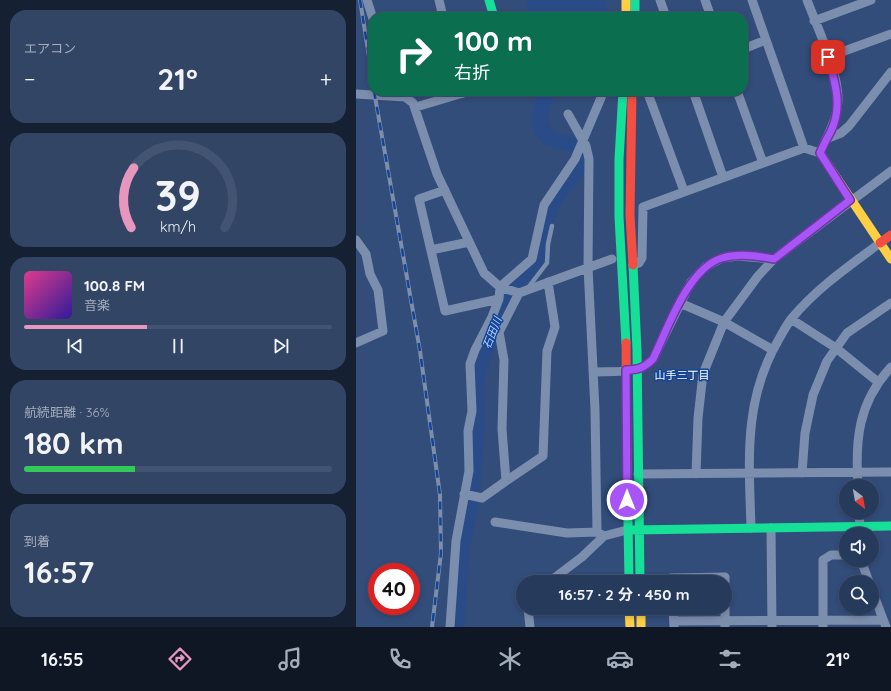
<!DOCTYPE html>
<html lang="ja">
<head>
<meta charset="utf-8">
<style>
	body { margin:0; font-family:Quicksand,"Noto Sans JP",sans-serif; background:#324565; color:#f1f3f6; height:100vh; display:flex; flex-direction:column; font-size:15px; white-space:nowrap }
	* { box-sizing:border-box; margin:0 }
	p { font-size:13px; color:#a4adbb }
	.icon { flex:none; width:22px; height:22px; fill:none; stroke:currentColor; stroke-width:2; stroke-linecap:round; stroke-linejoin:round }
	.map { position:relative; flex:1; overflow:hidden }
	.panel { display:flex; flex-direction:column; gap:10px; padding:10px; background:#152033; width:356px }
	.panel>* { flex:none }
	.guide { position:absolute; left:12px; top:12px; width:380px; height:84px; border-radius:16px; box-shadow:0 2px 6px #0003,0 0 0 1px #425472; background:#0b6e4f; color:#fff; overflow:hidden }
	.needle { width:26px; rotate:149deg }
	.controls { position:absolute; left:483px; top:479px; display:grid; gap:8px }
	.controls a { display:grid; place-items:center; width:40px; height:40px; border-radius:50%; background:#263a5c; box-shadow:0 2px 6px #0003,0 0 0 1px #425472; font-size:20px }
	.speed { position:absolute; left:12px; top:563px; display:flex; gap:8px; font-size:20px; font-weight:700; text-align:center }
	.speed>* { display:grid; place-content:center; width:52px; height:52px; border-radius:50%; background:#263a5c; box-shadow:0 2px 6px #0003,0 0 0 1px #425472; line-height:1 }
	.speed .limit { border:6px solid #d22; background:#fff; color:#111 }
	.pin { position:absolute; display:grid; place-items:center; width:34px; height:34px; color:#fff; margin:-17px; border-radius:8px; box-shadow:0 2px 6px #0006 }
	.me { position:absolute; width:44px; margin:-22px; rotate:0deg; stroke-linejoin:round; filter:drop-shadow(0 0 3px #0008) }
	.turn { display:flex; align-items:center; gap:14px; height:84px; padding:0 20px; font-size:18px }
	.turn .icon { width:52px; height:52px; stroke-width:2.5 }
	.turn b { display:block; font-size:28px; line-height:34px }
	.big { font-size:30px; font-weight:700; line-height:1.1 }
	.panel .tile { flex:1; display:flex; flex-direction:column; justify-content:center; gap:6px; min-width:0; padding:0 14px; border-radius:16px; background:#324565 }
	.panel .dial { align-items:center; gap:0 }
	.dial svg { height:104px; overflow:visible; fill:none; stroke:#425472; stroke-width:7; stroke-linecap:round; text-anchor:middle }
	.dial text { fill:#f1f3f6; stroke:none }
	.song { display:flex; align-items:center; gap:12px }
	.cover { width:48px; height:48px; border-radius:6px; background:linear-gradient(135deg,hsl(330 70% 55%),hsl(250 70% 35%)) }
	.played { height:4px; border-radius:2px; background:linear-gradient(90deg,#e797bd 40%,#425472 40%) }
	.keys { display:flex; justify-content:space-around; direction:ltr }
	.heat { display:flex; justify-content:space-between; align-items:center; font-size:22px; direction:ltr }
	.charge { height:6px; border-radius:3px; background:linear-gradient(90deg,#34c759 36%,#425472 0) }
	.trip { position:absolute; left:160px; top:575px; width:216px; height:40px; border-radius:20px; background:#263a5c; box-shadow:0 2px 6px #0003,0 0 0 1px #425472; font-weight:700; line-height:40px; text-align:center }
	.tab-bar { display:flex; height:64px; justify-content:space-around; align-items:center; background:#0f1725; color:#a4adbb }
	.tab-bar .icon { width:28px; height:28px }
	.tab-bar .on { color:#e797bd }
	.tab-bar b { font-size:18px; color:#f1f3f6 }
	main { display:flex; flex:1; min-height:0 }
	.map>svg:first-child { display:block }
</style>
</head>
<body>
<main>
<section class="panel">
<div class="tile"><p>エアコン</p>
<div class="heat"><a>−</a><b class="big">21°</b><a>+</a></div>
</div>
<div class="tile dial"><svg viewBox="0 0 100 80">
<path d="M14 69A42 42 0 1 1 86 69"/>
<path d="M14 69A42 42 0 0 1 16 23" stroke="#e797bd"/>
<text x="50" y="56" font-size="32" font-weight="700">39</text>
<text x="50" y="72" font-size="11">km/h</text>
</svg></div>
<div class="tile">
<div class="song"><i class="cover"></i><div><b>100.8 FM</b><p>音楽</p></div></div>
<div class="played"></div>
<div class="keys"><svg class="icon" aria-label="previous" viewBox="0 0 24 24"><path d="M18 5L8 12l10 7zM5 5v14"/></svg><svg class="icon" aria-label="pause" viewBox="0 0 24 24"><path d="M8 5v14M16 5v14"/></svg><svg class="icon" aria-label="next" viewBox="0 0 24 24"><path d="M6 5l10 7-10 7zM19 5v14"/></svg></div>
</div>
<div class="tile"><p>航続距離 · 36%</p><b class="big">180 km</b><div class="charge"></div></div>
<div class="tile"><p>到着</p><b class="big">16:57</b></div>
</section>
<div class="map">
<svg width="535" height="627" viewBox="0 0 535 627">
	<rect width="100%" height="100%" fill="#324d7a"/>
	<!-- water -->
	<path fill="#294c88" d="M170 0H248L255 17H174Z"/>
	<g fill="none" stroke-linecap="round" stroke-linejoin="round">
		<!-- river -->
		<path stroke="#294c88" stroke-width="16" d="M100 627 106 550 115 500 121 427 120 380 132 338 158 283 181 264 187 226 198 201 226 161 224 146 195 139 187 131 183 120 191 91"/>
		<!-- lane -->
		<path stroke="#7c8ead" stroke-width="4.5" d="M171 289 191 263 192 244 196 226"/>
		<!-- street -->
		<path stroke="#7c8ead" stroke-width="9" d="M11 0 17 19
			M83 0 87 17
			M304 0 310 17
			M349 0 355 17
			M396 0 448 148
			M458 21 515 0
			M387 49 410 40
			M472 57 535 34
			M291 91 328 191
			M337 91 367 177
			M381 91 407 163
			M0 94 49 97 57 103 81 174 128 273 144 287 163 293 256 259
			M60 107 107 93V91
			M212 114 230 146 233 159 232 267 239 410 241 532 248 536
			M470 139 485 133 493 126 535 72
			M89 190 63 199 89 311 143 299
			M0 240 10 254 14 274 22 290 27 331 0 343
			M75 250 113 242
			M277 265 283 263 286 258 287 207 448 148 464 153C471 136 482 119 482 99 482 70 461 27 451 0
			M163 293 143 332 148 360 146 429 150 481 187 456 191 351 199 327 192 282
			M324 303 368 322 417 350
			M435 319 480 348 522 382
			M237 372C258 371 282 375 297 359L335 282 349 267 366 258 382 256 418 259
			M446 473 449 433 457 395 471 361 491 333 535 303
			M282 474 535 472
			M340 474 342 418 347 374 368 322 402 276 418 259 535 171
			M502 486C499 440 502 403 535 367
			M108 494 126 498 150 481
			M503 512 504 527
			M139 522 211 533 241 532
			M395 528C393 460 387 400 423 339 427 332 431 324 436 318 461 288 493 266 524 243
			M415 528 416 627
			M505 560 513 582
			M193 582 226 557 248 536 271 530
			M315 582V578L369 577V582
			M516 590 530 627
			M369 596V627
			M172 608 174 627
			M317 608 318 627
			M318 621 527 620
			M94 627 100 541 113 471 112 431 116 411 114 364 119 350 136 317 143 299 144 287 176 259 188 205 219 159 247 93
			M467 627V560L475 555H490"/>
		<!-- fast -->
		<path stroke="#16e098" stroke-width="9" d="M133 0 138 17
			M279 0V17
			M267 91 263 159V217L270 343
			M107 93 114 91
			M277 265 281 350 284 582
			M271 462 273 582
			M275 530 535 526"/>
		<!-- slow -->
		<path stroke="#ffcf43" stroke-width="9" d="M270 0V17
			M464 153 535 259
			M273 608 274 627
			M285 608V627"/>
		<!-- jam -->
		<path stroke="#f24e42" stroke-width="9" d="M276 91 274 215 277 265
			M524 243 535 235
			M270 343 271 462"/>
		<!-- rail casing -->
		<g stroke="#7d8eab" stroke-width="4">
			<path id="rail" d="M4 0 17 82
				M18 91 64 351 84 495 85 553 76 627"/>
		</g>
		<!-- rail -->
		<use href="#rail" stroke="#144598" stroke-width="2.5" stroke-dasharray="8" stroke-linecap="butt"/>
	</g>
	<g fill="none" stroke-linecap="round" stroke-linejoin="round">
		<!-- route casing -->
		<g stroke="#6d37a1" stroke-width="10">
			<path id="route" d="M271 500 270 370C282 370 288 368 297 359 312 328 332 268 366 258 383 253 402 256 418 259L494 200 464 153C467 146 471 138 475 131 487 106 479 82 472 57"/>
		</g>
		<!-- route -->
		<use href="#route" stroke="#a855f7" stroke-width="7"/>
	</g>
	<g text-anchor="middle" stroke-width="3" stroke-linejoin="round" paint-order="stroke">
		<!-- water labels -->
		<g font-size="11" font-style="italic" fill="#b3cff9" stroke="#144598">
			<text transform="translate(136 333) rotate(-69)" y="4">石田川</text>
		</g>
		<!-- neighbourhood labels -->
		<g font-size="11" fill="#fff" stroke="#144598">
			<text x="326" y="379">山手三丁目</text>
		</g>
	</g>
</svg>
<div class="controls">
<a><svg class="needle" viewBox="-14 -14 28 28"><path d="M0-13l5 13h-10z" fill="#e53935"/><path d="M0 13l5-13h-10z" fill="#a4adbb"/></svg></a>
<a><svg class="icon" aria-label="sound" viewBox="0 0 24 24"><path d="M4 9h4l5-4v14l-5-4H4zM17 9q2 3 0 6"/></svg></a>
<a><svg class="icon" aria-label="search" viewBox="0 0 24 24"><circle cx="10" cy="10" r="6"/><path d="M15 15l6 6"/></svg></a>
</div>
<div class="speed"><div class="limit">40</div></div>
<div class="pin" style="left:472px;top:57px;background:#d93025"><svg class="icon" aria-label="arrive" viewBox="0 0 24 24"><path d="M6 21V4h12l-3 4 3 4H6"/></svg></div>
<svg class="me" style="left:271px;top:500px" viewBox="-20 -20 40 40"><circle r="17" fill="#a855f7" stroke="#fff" stroke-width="3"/><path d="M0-11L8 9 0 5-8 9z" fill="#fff"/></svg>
<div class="trip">16:57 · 2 分 · 450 m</div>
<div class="guide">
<div class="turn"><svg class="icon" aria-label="right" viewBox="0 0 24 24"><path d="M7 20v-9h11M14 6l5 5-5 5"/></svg><div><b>100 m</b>右折</div></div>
</div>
</div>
</main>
<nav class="tab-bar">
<b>16:55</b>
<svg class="icon on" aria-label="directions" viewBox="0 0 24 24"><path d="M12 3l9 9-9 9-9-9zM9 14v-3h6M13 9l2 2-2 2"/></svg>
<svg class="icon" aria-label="music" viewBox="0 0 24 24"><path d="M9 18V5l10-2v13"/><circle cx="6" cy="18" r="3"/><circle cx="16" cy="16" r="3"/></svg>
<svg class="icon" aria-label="phone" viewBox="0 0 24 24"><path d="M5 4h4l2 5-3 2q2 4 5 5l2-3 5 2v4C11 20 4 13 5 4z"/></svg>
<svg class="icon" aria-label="climate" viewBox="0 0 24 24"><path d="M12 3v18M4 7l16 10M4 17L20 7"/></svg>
<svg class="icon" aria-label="car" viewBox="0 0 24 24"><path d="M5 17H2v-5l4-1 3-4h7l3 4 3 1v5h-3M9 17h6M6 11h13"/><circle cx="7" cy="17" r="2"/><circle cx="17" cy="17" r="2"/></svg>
<svg class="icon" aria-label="filters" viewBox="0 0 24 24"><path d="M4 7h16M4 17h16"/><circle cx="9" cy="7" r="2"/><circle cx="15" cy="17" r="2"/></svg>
<b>21°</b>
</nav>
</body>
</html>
